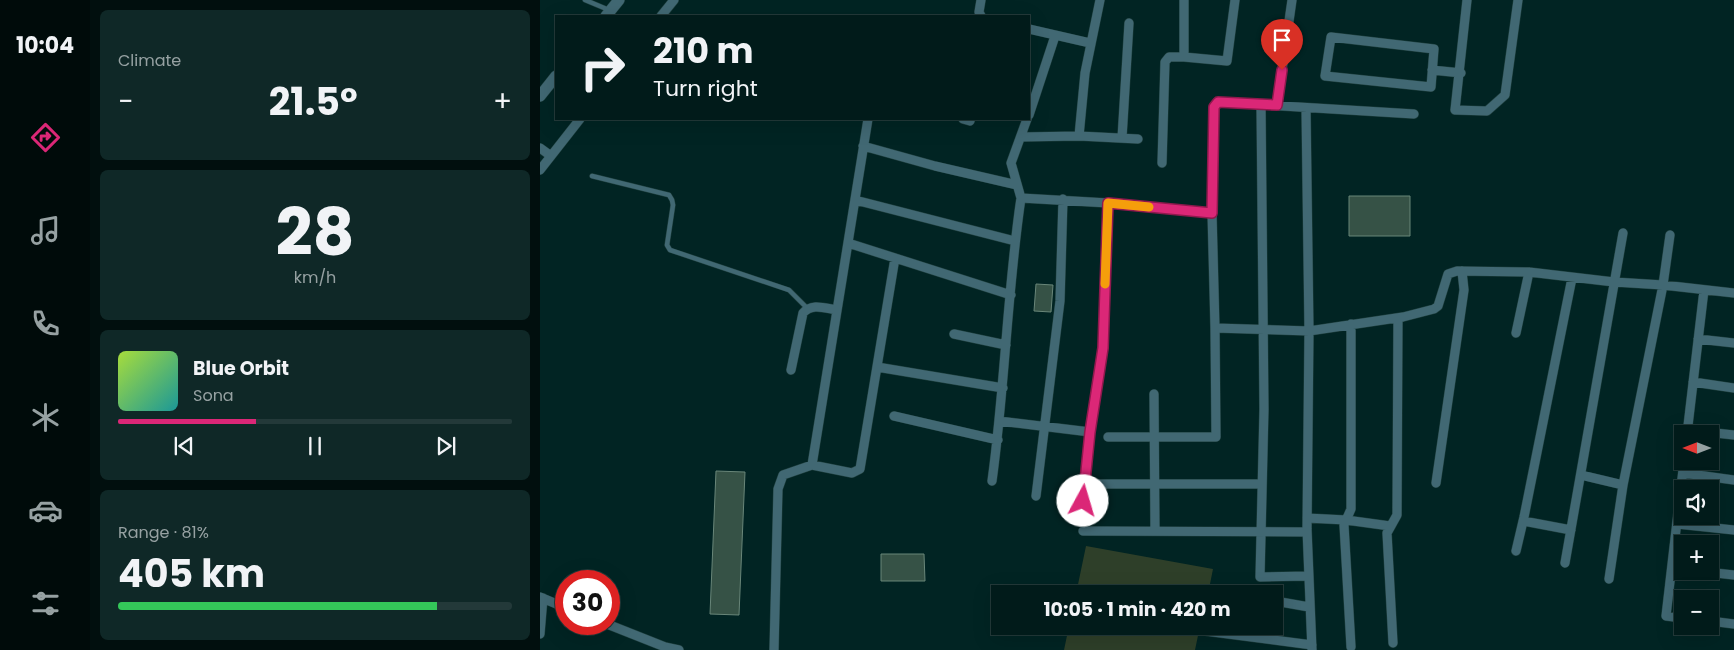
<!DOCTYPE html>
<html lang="en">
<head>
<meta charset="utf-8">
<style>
	body { margin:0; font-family:Poppins,sans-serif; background:#0f2827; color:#f1f3f6; height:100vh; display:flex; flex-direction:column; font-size:19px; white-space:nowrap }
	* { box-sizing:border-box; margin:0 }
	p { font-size:16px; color:#96a1a2 }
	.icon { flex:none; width:28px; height:28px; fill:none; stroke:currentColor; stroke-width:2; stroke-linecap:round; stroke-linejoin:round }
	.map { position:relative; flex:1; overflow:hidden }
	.panel { display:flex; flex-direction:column; gap:10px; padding:10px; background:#010f0e; width:450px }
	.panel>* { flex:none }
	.hud { position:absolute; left:15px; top:15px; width:475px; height:105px; border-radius:0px; box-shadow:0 5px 20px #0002,0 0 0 1px #233939; background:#011b1a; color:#f1f3f6; overflow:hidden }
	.needle { width:32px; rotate:270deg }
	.tools { position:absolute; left:1134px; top:425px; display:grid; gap:10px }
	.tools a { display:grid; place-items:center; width:45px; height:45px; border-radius:0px; background:#011b1a; box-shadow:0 5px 20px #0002,0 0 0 1px #233939; font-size:25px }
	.speed { position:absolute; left:15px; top:570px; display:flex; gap:10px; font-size:25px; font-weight:700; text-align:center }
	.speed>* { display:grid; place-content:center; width:65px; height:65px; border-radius:50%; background:#011b1a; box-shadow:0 5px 20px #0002,0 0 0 1px #233939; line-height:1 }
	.speed .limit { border:8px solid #d22; background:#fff; color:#111 }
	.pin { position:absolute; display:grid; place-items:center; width:42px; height:42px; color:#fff; margin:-51px -21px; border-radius:50% 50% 50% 0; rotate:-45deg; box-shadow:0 0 5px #0007 }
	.pin .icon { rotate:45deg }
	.me { position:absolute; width:55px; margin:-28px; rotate:6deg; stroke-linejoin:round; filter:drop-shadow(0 0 4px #0008) }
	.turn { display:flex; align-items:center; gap:18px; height:105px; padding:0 15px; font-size:22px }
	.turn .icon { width:65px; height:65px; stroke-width:2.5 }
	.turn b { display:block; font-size:35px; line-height:42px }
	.big { font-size:38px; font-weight:700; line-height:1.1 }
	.panel .card { flex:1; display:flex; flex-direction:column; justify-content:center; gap:8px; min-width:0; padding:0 18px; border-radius:8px; background:#0f2827 }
	.panel .dial { align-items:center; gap:0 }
	.dial b { font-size:65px; line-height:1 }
	.song { display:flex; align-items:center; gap:15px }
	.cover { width:60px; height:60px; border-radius:8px; background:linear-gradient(135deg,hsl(80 70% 55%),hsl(180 70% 35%)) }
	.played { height:5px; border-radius:2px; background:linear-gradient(90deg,#db2777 35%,#233939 35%) }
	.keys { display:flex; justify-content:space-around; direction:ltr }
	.heat { display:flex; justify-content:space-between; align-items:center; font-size:28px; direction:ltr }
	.charge { height:8px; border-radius:4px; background:linear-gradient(90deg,#34c759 81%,#233939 0) }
	.trip { position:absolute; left:451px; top:585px; width:292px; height:50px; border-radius:0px; background:#011b1a; box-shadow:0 5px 20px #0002,0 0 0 1px #233939; font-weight:700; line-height:50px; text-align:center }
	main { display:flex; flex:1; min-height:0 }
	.menu { display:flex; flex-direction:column; width:90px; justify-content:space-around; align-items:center; background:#000b0a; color:#96a1a2 }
	.menu .icon { width:35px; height:35px }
	.menu .on { color:#db2777 }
	.menu b { font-size:22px; color:#f1f3f6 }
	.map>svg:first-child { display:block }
</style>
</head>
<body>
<main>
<nav class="menu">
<b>10:04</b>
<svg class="icon on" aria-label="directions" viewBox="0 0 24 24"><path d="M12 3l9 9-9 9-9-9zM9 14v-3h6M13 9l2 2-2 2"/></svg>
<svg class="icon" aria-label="music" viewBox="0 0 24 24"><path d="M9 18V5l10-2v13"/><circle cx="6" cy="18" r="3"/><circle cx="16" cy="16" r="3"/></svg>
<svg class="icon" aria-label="phone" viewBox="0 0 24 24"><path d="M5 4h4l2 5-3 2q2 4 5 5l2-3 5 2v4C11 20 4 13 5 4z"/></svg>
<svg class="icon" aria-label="climate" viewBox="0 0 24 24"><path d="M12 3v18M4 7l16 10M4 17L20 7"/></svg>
<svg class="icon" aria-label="car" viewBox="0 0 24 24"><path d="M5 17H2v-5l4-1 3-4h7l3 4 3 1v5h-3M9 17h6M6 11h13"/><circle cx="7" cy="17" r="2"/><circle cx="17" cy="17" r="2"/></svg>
<svg class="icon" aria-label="filters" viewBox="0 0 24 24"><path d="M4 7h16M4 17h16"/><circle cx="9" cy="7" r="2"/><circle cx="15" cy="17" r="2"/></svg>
</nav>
<section class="panel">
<div class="card"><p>Climate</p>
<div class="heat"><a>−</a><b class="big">21.5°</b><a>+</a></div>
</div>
<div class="card dial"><b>28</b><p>km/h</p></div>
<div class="card">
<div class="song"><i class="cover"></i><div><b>Blue Orbit</b><p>Sona</p></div></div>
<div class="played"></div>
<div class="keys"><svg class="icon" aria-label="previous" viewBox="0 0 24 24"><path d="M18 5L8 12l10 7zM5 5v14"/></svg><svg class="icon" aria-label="pause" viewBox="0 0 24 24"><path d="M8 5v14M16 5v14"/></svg><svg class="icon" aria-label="next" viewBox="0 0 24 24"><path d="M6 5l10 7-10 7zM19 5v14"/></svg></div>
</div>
<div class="card"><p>Range · 81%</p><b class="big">405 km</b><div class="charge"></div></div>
</section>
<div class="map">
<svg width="1194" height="650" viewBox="0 0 1194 650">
	<rect width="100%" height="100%" fill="#012423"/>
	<!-- green -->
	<path fill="#2e3f29" d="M546 546 673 569 668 594H536Z
		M529 626H660L655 650H524Z"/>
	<!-- building -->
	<path fill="#365246" stroke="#698679" d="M809 196H870V236H809Z
		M496 284 513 285 511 312 494 311Z
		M176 471 205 472 199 615 170 614Z
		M341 554H384L385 581H341Z"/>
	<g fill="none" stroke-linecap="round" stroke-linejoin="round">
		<!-- service casing -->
		<g stroke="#20403f" stroke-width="5.5">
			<path id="service" d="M45 0 69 10
				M52 176 129 195 132 200 133 205 127 245 130 250 249 290 267 308"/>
		</g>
		<!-- minor casing -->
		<g stroke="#20403f" stroke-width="10">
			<path id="minor" d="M927 0 915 110 947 111 965 95 978 0
				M121 16 134 0
				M441 16 439 12 441 0
				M489 29 550 43
				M791 37 894 49 891 87 785 76Z
				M644 57 687 61 695 0
				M892 70 921 73
				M721 105 724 409 720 577 768 576
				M737 105 752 0
				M766 108 769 331 767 529 772 650
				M489 115 515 36
				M423 119 430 121
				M487 119 471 163 481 198 568 203 672 213 675 328 676 437H568
				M539 136 545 73 560 0
				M481 137 539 136 598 139
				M582 138 589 23
				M323 146 395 166 477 185
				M0 148 11 156
				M622 163 625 62 629 57H644V0
				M0 170 40 119
				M315 200 475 241
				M672 213 674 107 678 102 874 114
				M308 243 471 295
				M811 324V509L804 525 811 647
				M675 328 769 331 863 317 894 309 898 306 908 274 917 271 989 272 1074 282 1123 285 1194 293
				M976 333 989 272
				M414 334 466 345
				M1158 339 1194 343
				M337 367 463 388
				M251 370 263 313C272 303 284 308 297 310
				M1153 382 1194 388
				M614 394 615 531
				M354 416 458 440
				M459 421 550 432
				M1148 430 1194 435
				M1147 434 1164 290
				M272 465 328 119
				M1143 473 1194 480
				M1041 475 1083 485
				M452 481C465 387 467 292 481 198
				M896 483 924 290 922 271
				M555 484H722
				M496 496 520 301 523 199
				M543 501 550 432 563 348 568 203
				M767 518 806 520 850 526
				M983 521 1031 530
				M1137 524 1194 530
				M543 531 767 532
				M976 551 984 517 1032 278
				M1025 563 1083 233
				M1132 568 1142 570
				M1158 571 1194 575
				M1069 579 1083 485 1123 285 1130 235
				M675 590 696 594
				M0 597 26 608
				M735 601 769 607
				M1142 618 1126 616 1144 461
				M1170 621 1194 624
				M67 624 125 647 139 650
				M665 631 772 645
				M0 634 3 598
				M853 643 847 533 857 515 858 318
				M234 650 238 489 243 475 272 465 312 473 320 469 355 258"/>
		</g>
		<!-- tertiary casing -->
		<g stroke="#20403f" stroke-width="12">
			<path id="tertiary" d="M66 16 79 0
				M0 96 16 76"/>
		</g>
		<!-- service -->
		<use href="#service" stroke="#416873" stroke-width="4.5"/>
		<!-- minor -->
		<use href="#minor" stroke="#416873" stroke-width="9"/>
		<!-- tertiary -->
		<use href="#tertiary" stroke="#416873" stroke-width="11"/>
	</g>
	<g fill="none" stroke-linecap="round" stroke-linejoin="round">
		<!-- route casing -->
		<g stroke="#8e194d" stroke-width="12">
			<path id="route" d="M543 501 550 432 563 348 568 203 672 213 674 107 678 102 737 105 742 70"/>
		</g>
		<!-- route -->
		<use href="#route" stroke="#db2777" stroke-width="9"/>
		<!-- slow -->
		<path stroke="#f59e0b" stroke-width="9" d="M565 284 568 203 609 207"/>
	</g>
</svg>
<div class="tools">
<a><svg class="needle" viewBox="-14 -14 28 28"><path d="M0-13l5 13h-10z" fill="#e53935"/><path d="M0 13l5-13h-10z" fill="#96a1a2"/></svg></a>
<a><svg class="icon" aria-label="sound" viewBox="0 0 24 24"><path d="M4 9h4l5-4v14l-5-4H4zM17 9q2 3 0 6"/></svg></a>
<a>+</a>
<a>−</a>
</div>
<div class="speed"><div class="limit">30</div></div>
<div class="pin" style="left:742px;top:70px;background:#d93025"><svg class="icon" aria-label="arrive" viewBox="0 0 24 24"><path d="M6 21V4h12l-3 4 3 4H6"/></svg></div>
<svg class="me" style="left:543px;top:501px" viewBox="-20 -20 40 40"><circle r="19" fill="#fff"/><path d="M0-13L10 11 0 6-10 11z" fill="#db2777"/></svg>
<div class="trip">10:05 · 1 min · 420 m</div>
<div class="hud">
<div class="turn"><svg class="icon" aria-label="right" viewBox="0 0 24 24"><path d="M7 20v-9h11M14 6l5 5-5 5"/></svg><div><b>210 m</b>Turn right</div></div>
</div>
</div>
</main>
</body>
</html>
